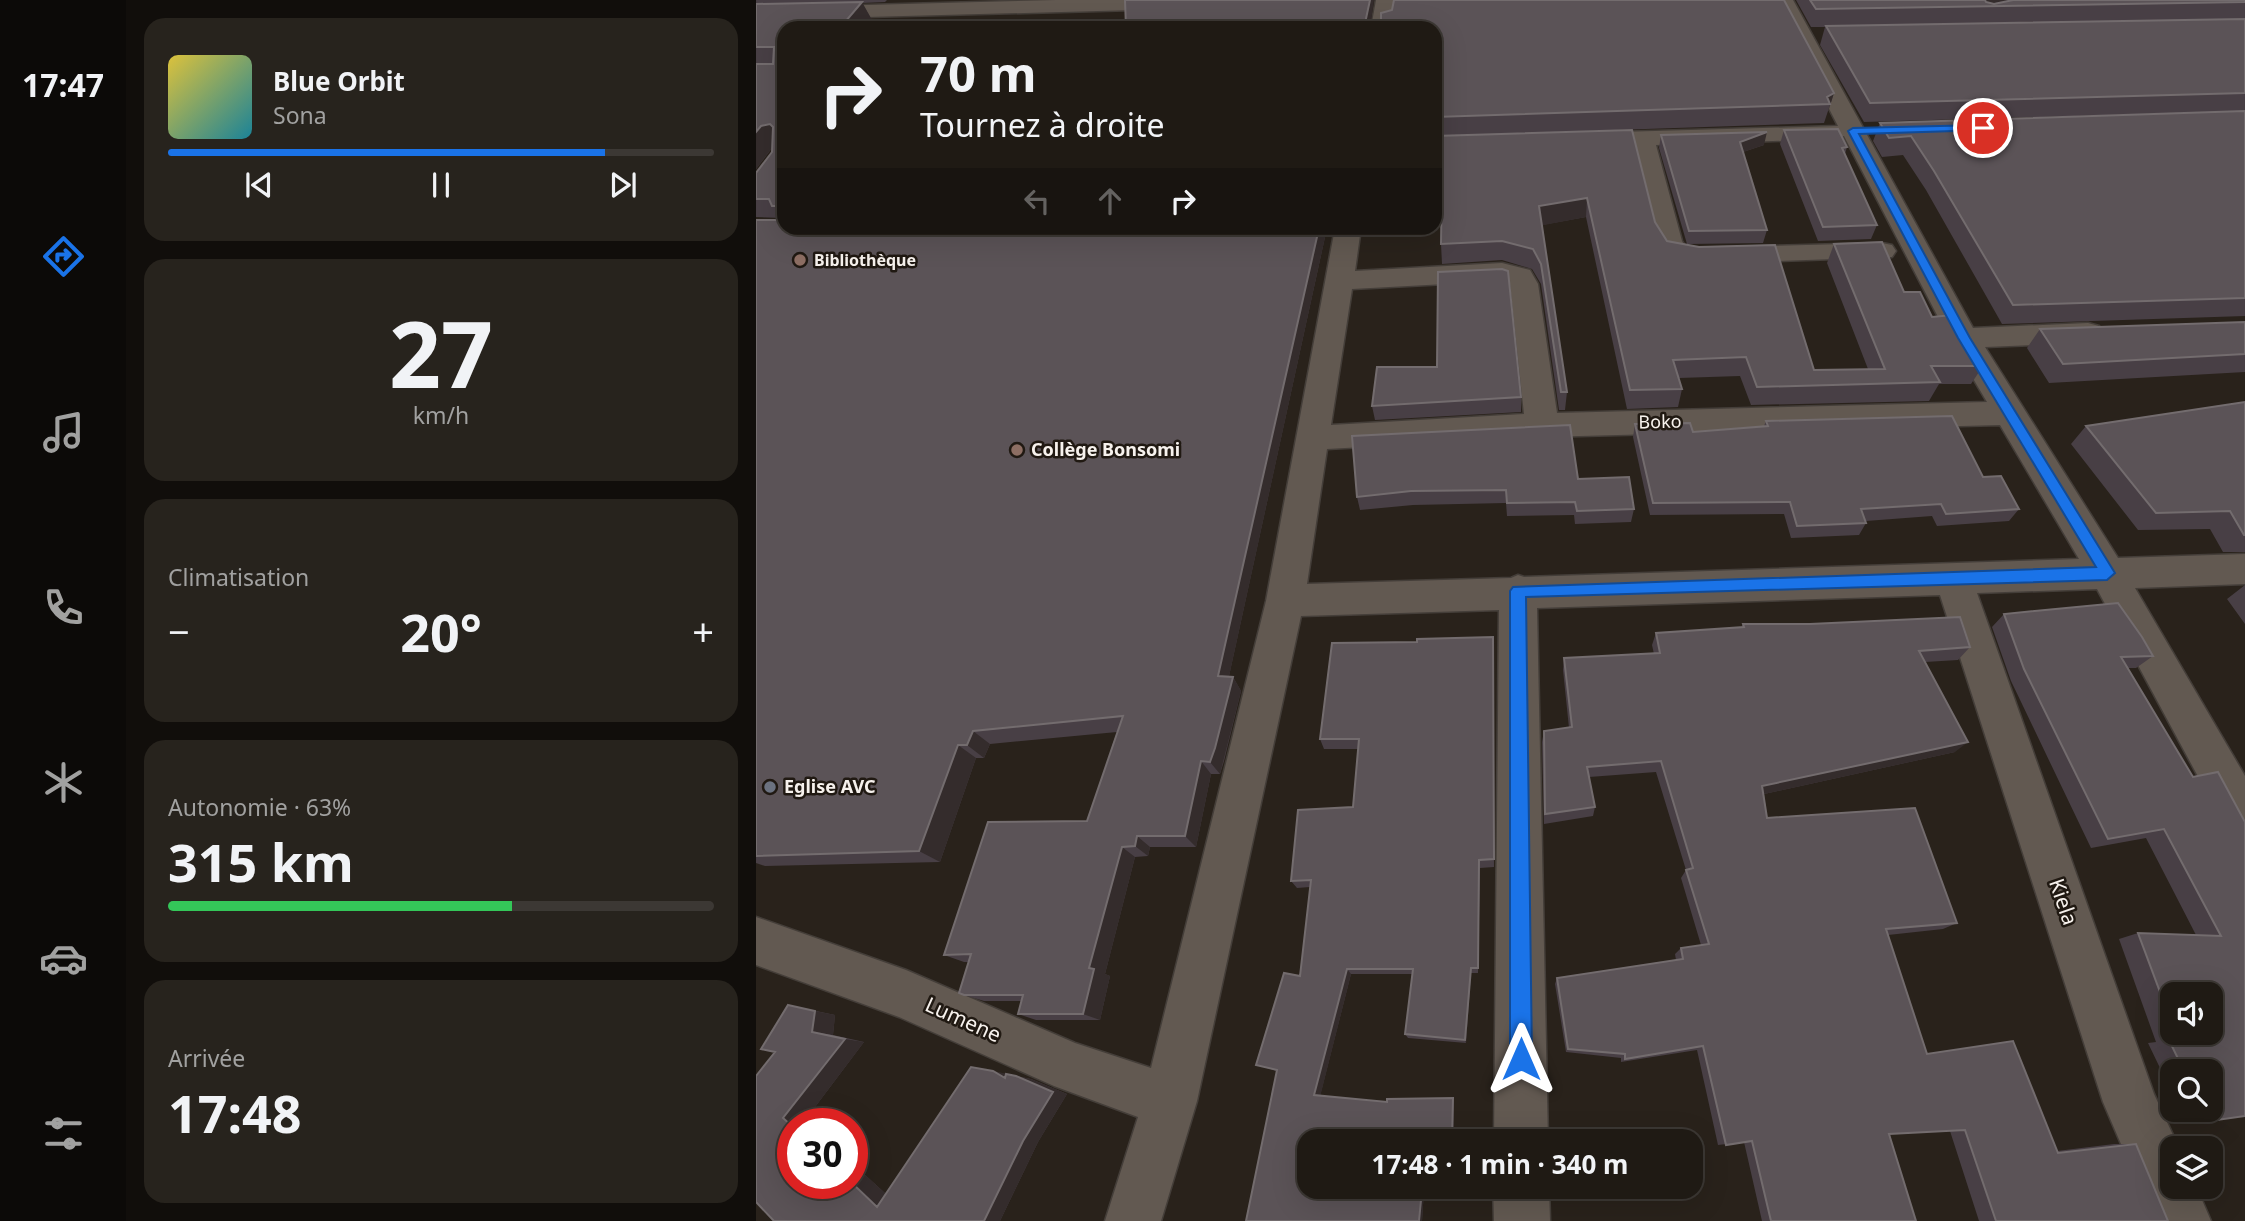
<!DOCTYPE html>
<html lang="fr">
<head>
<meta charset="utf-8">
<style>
	body { margin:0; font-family:"Noto Sans",sans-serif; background:#27231d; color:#f1f3f6; height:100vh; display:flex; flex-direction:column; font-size:26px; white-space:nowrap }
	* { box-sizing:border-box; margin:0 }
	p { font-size:23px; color:#a1a1a0 }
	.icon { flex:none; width:38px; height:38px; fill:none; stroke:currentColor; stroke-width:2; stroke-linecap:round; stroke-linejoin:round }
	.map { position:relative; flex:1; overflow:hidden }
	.side { display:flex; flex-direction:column; gap:18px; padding:18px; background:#110e0b; width:630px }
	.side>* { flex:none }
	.hud { position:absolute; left:21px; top:21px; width:665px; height:214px; border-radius:21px; box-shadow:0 7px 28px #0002,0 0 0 2px #3c3834; background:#1f1a14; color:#f1f3f6; overflow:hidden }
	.tools { position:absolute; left:1404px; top:982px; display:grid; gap:14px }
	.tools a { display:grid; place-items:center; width:63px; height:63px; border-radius:14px; background:#1f1a14; box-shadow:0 7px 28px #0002,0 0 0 2px #3c3834; font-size:35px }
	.speed { position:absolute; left:21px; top:1108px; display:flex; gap:14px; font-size:35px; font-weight:700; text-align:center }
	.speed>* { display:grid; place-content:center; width:91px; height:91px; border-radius:50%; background:#1f1a14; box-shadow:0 7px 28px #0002,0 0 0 2px #3c3834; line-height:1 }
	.speed .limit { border:10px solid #d22; background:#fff; color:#111 }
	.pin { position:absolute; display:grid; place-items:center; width:60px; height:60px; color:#fff; margin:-30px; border:4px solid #fff; border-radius:50%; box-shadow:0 2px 7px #0007 }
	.me { position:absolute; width:77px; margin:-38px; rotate:0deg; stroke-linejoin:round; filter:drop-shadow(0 0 5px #0008) }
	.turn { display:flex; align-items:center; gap:24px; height:147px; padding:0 28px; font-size:32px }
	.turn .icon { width:91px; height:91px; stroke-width:2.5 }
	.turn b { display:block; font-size:49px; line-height:60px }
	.lanes { display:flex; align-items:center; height:66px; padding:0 28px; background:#0003; justify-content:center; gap:35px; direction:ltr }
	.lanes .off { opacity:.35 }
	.big { font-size:52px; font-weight:700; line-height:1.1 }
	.side .card { flex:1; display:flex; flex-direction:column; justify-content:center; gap:10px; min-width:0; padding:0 24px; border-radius:21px; background:#27231d }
	.side .dial { align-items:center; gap:0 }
	.dial b { font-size:91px; line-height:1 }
	.song { display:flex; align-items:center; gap:21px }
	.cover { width:84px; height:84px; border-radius:10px; background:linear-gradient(135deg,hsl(50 70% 55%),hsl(190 70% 35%)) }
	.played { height:7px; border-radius:4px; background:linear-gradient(90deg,#1a73e8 80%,#3c3834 80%) }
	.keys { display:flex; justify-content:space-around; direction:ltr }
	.heat { display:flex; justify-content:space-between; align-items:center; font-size:38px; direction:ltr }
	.charge { height:10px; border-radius:5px; background:linear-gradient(90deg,#34c759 63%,#3c3834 0) }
	.trip { position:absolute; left:541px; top:1129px; width:406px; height:70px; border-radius:21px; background:#1f1a14; box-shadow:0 7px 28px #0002,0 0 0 2px #3c3834; font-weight:700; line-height:70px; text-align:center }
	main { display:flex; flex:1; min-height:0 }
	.tab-bar { display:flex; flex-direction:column; width:126px; justify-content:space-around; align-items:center; background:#0c0a08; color:#a1a1a0 }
	.tab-bar .icon { width:49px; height:49px }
	.tab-bar .current { color:#1a73e8 }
	.tab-bar b { font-size:32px; color:#f1f3f6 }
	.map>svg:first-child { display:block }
</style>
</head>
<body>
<main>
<nav class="tab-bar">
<b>17:47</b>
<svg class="icon current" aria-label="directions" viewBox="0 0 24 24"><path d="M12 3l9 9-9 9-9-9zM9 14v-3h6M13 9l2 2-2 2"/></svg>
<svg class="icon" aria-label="music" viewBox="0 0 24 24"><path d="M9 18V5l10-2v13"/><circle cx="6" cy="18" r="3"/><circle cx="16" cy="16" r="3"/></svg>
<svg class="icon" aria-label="phone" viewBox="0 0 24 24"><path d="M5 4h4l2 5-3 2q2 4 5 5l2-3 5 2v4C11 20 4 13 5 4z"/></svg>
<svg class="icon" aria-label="climate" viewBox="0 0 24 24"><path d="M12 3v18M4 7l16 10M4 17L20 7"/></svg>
<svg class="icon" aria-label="car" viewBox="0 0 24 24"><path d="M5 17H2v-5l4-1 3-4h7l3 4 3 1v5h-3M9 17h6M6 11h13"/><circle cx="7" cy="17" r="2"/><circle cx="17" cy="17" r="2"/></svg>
<svg class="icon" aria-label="filters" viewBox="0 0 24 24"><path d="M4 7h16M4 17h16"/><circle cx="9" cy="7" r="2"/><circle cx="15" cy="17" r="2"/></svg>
</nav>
<section class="side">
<div class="card">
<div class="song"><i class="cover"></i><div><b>Blue Orbit</b><p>Sona</p></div></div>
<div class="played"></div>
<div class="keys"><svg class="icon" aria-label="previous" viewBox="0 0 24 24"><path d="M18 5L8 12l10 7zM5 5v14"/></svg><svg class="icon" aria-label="pause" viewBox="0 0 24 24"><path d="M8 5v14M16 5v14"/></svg><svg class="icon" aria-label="next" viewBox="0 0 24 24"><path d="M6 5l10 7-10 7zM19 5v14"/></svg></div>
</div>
<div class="card dial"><b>27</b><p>km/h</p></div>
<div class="card"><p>Climatisation</p>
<div class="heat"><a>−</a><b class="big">20°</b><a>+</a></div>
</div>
<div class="card"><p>Autonomie · 63%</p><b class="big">315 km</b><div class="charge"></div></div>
<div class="card"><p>Arrivée</p><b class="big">17:48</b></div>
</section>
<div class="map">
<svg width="1489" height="1221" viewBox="0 0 1489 1221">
	<rect width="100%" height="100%" fill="#29221b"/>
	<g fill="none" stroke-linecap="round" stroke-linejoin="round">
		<!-- street casing -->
		<g stroke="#443e39" stroke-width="3">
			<path id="street" d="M300 0H540L537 4 530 6 0 20V8Z
				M620 0H640L635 28H615Z
				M1017 0H1037L1217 328 1332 323 1343 326 1347 333 1343 340 1332 343 1229 347 1362 558 1489 554V584L1379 588 1489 776V841L1473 834 1341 589 1221 593 1398 1094 1423 1148H1416V1186H1440L1455 1221H1398L1347 1102 1184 595 781 608 792 1141H738L743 610 545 616 441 1101 405 1221H349L382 1117 298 1086 143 1017 0 965V917L150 970 319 1043 395 1068 510 601 579 228H605L599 271 746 263 774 270 782 284 801 413 1231 402 1193 338 1088 136 1078 139 900 145 926 241 929 246 939 248 1126 243 1136 245 1140 251 1136 257 939 264 910 259 898 241 875 146 817 145 814 140 817 135 826 133 1082 126ZM746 281 754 284 768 414 575 425 596 289ZM1244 425 1323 559 768 577 762 575 755 578 551 584 571 449 786 437Z
				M737 1186H793L794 1221H738Z"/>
		</g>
		<!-- street -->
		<use href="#street" fill="#625951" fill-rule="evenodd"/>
	</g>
	<!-- wall -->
	<path fill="#483f45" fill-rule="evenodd" d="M0 0H131L129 2 106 3 116 20 28 28V228H571L473 676 477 677 485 691 468 761 464 774H455L440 847H394L392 856 379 857 349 974 354 976 344 1020H280L262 1014 265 1001H228L208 995 213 962H208L188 955 331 821 361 732 234 744 228 758H220L184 862 9 866 0 863V220H27L25 218 0 217V173L16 152V148L0 169Z
		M1040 0H1489V111L1108 122 1064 45 1069 27H1055Z
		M636 10 1078 93 1068 123 800 132 899 222 911 241 1058 370 1112 369 1071 263 1078 244 1148 292 1176 317 1227 366 1215 384H1183L1173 401 995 405 984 376 923 378 926 389 922 407 871 409 830 217 786 225 811 392 809 410H803L785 284 776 269 746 260 686 264 685 244 686 199 679 200V28Z
		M1489 111V316L1246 324 1170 190 1147 155 1126 157 1117 141 1124 123Z
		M1028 130 1091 147 1089 154 1121 225 1115 239 1062 241 1024 144Z
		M905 135 1008 145 987 152 1011 230 1007 243 931 244 903 148Z
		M1489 322V372L1293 383 1271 348 1284 329Z
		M765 397V412L619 420 616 406Z
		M1489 402V552H1467L1454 529 1382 530 1315 444 1330 426Z
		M1010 421 1227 477 1263 509 1253 521 1181 526 1176 516 1110 521V523L1103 535 1035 538 1028 514 894 515 877 437 879 424 937 432 1008 426Z
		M596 436 822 479 878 509 875 522 819 524 818 515 751 516 750 503 657 505 604 510 601 497Z
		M1489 585V624L1471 599Z
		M1248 614 1397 656 1380 668H1372L1437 777 1489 822 1454 1121 1430 1122 1424 1110H1454V1071H1416V1093L1392 1043 1400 1042 1363 939 1382 933 1440 935 1390 838 1335 848 1255 681 1236 627ZM1416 994 1454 1032H1416Z
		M987 624 1214 647 1202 660 1169 662 1199 752 1008 794 1011 818 1201 923 1187 929 1132 935 1171 1054 1301 1151 1358 1144H1380L1412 1221H1223L1194 1131 1133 1134 1160 1221H1006L988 1142 962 1145 941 1050 865 1062V1058L810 1052 799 984 801 978 920 960 919 954 925 948 945 945 925 878 930 870 900 772 833 777 839 807 837 816 788 824 786 742 788 731 813 728 807 670 808 658 898 654 896 645 900 633 985 627Z
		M737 637 738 867 724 868 722 973H715L710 1043 652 1038 649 1034 656 974H595L564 1096 631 1102 698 1100 697 1141H553V1186H696V1189L694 1190H668L666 1221H490L521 1071 500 1065 544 976 554 887 541 888 535 881 597 807 602 749H568L564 739 661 642Z
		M32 1005 79 1015 77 1035 108 1042 50 1119 96 1183V1163L130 1194 215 1067 275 1079 311 1094 282 1142 244 1221H18L19 1052Z"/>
	<!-- shaded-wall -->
	<path fill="#342c2c" d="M614 0H618L614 28H608Z
		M1223 0H1255L1222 6Z
		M106 2 116 20 109 28H84Z
		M1078 93 1072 112 1074 104 1071 97Z
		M14 124 27 143 18 145 0 169V132L5 126Z
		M1011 132 1008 145 981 154 984 142Z
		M831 198 830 217 783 226V206Z
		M563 228H571L470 690 462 676Z
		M477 677 485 691 464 774 454 762Z
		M217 731 234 744 228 758 211 745Z
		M1212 742 1199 752 999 796 1006 786Z
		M202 745 220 758 184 862 163 851Z
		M445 761 455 774 440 847 429 836Z
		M381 836 394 847 392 856 379 846Z
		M366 847 379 857 349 974 354 976 344 1020 327 1014 333 968Z
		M715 968V973L710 1043 709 1040Z
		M591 969 595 974 564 1097 558 1095Z
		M59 1011 79 1015 77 1035 56 1032Z
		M89 1039 108 1042 50 1119 55 1124H37V1127L27 1118Z
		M237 1071 252 1074 264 1080 249 1078Z
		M260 1076 275 1079 311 1094 282 1142 244 1221H228Z
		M697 1098 698 1100 697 1141H696Z
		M96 1163 142 1205 121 1207 96 1183Z
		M668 1189 666 1221H663L666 1190Z"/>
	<!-- building -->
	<path fill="#5b5357" stroke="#736c6e" stroke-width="2" d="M369 0H614L608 28H370Z
		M638 0H1028L1078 93 1071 97 1074 104 679 117V28H625V13L636 10Z
		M1054 0H1229L1230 2 1238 4 1257 0H1489V2L1060 9Z
		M106 2 84 28H28V206H16L13 199H0V173L16 152 17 127 14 124 5 126 0 132V64H17L18 47H0V4Z
		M1489 19V93L1114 103 1070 26Z
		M1489 111V298L1257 305 1178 171 1155 136 1133 138 1124 123Z
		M1082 129 1091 147 1086 148 1121 225 1067 227 1028 130Z
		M876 130 899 222 911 241 943 247 1019 245 1058 370 1129 369 1078 244 1126 242 1148 292H1164L1176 317 1197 315 1227 366H1175L1184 382 1001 387 990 357 917 360 926 389 874 390 831 198 783 206 811 392H805L785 264 777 249 746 241 685 244 686 180 679 181V136Z
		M1011 132 984 142 1011 230 933 231 905 135Z
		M0 220H28V228H563L462 676 477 677 459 748 454 762 445 761 429 836H381L379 846 366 847 333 968 338 969 327 1014H262L267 995H208L203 993 215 954 188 955 232 822 331 821 367 716 217 731 211 745H202L163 851 0 856Z
		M746 269 752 271 765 397 616 406 621 367H681L682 272Z
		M1489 322V354L1307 364 1284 329Z
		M1489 402V535H1488L1474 511 1400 513 1330 426Z
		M1196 416 1227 477 1245 476 1263 509 1190 514 1185 504 1105 509 1110 523 1041 526 1034 502 897 503 879 424 934 423 937 432 1012 426 1010 421Z
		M814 425 822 479 873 477 878 509 821 511 819 502 751 503 750 490 655 491 601 497 596 436Z
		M1362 603 1386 637 1397 656 1365 657 1437 777 1462 772 1489 822V1116L1454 1121 1448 1110H1454V1071H1428L1413 1040 1421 1039 1419 1032H1454V994H1416V1024L1382 933 1465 936 1408 829 1352 839 1268 669 1248 614Z
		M1204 617 1214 647 1163 651 1212 742 1006 786 1011 818 1159 808 1201 923 1130 929 1171 1054 1257 1041 1302 1153 1380 1144 1412 1221H1240L1209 1130 1133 1134 1160 1221H1015L996 1141 970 1145 947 1046 869 1059V1054L812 1049 801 978 927 959 925 948 953 944 930 870 937 868 905 761 831 767 839 807 789 814 788 731 816 727 808 658 904 653 900 633 988 627 987 624H1054Z
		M737 637 738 859 723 860 722 968H715L709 1040 649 1034 657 969H591L558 1095 631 1102V1099L697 1098 696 1141H553V1186H695L694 1190H666L663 1221H490L521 1070 500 1065 528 973 544 976 555 880 535 881 542 810 597 807 603 739H564L576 643 661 642V639Z
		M32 1005 59 1011 56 1032 89 1039 27 1118 37 1127V1183H96L121 1207 215 1067 237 1071 249 1078 250 1074 260 1076 297 1092 267 1141 228 1221H18L0 1202V1076L19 1052 5 1049Z"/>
	<!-- route -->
	<path fill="#1a73e8" stroke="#114b97" stroke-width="2" d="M1227 125H1231V130L1103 134 1214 338 1359 573 1351 580 770 597 776 1059 772 1066 765 1069 757 1066 754 1059V591L757 587 1340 567 1202 338 1092 131 1097 128Z"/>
	<!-- markers -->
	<g fill="#8d6e63" stroke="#201912" stroke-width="2.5">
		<circle cx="44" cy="260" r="7"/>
		<circle cx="261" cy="450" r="7"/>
	</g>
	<circle fill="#6b7280" stroke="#201912" stroke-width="2.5" cx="14" cy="787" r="7"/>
	<g text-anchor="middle" stroke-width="5" stroke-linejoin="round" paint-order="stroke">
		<!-- far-poi labels -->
		<g font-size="16" font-weight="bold" fill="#f7f2ed" stroke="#201912" text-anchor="start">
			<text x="58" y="266">Bibliothèque</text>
		</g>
		<!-- street labels -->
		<g font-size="18" fill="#f7f2ed" stroke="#201912">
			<text transform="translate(904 422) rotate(-1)" y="6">Boko</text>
		</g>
		<!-- poi labels -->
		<g font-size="18" font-weight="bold" fill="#f7f2ed" stroke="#201912" text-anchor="start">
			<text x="275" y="456">Collège Bonsomi</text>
			<text x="28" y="793">Eglise AVC</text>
		</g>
		<!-- near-street labels -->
		<g font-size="21" fill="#f7f2ed" stroke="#201912">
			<text transform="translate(1307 902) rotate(71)" y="7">Kiela</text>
			<text transform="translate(207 1020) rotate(24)" y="7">Lumene</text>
		</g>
	</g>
</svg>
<div class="tools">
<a><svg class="icon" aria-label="sound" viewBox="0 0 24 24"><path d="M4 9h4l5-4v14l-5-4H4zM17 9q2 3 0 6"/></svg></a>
<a><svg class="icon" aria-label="search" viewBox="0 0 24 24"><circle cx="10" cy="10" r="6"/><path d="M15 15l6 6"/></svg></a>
<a><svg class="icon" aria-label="layers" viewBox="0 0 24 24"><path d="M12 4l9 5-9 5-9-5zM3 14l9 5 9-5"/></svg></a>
</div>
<div class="speed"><div class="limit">30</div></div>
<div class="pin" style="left:1227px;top:128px;background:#d93025"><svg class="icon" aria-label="arrive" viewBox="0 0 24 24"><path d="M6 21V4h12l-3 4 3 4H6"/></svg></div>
<svg class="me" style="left:765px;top:1059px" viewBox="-20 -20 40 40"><path d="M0-17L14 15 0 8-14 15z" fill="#1a73e8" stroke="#fff" stroke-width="4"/></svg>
<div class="trip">17:48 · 1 min · 340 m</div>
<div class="hud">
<div class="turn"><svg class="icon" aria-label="right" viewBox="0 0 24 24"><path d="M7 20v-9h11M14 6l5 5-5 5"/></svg><div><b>70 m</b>Tournez à droite</div></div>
<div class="lanes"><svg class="icon off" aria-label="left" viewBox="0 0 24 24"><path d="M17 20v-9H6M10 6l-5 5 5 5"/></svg><svg class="icon off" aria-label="ahead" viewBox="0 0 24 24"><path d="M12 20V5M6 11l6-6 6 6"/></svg><svg class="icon" aria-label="right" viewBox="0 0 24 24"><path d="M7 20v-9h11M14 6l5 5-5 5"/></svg></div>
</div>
</div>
</main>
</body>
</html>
